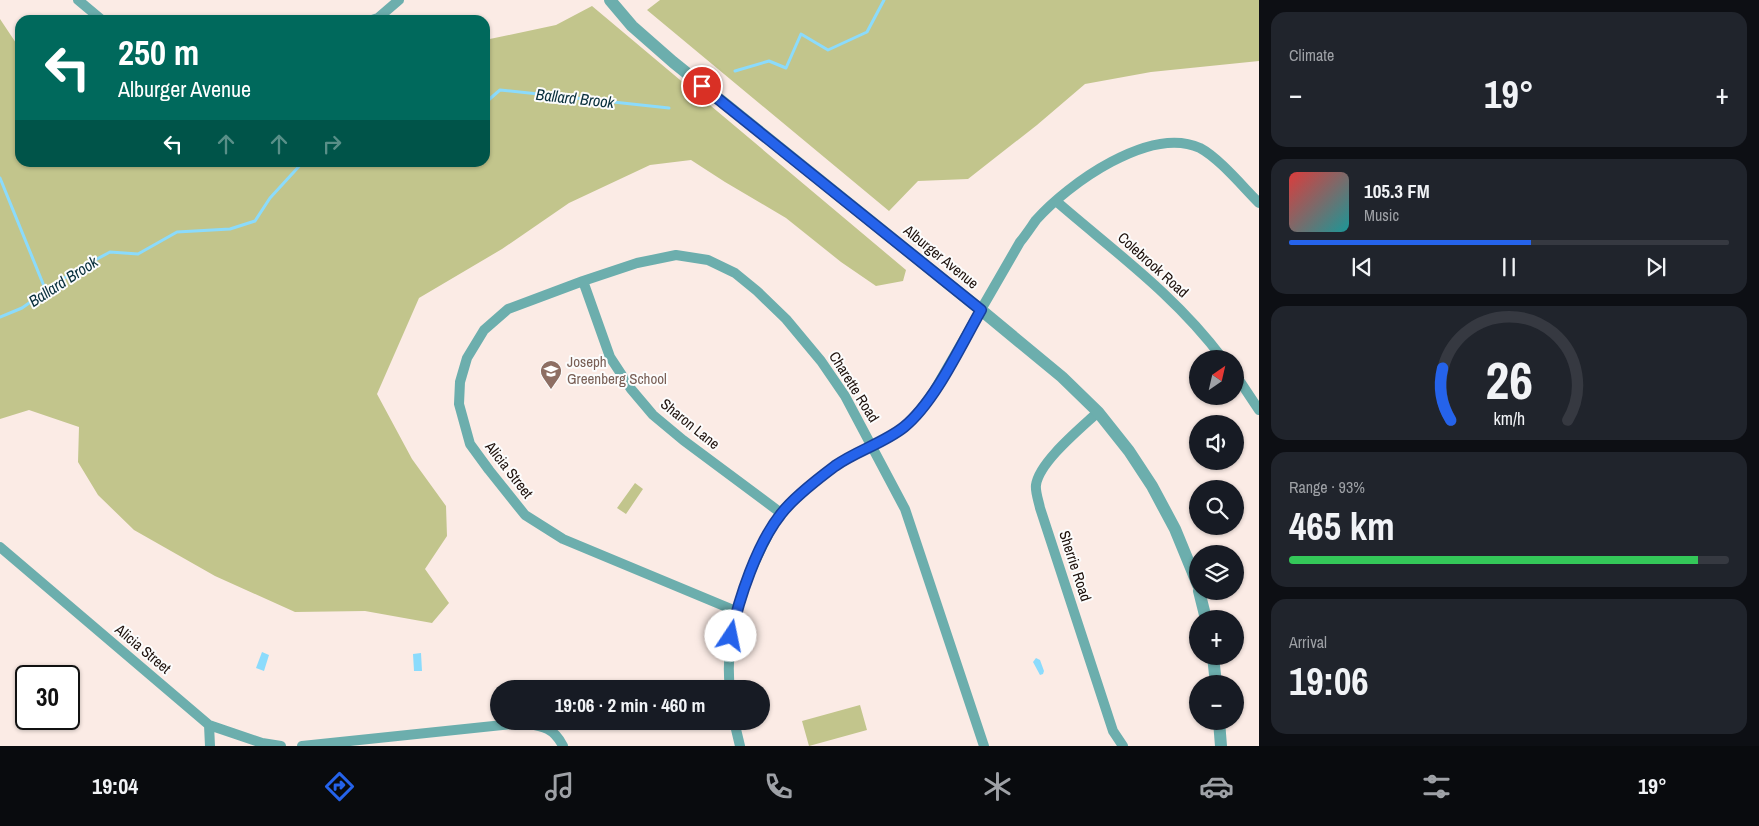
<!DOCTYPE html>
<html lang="en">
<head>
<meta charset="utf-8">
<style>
	body { margin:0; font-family:"Archivo Narrow",sans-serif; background:#20242c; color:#f1f3f6; height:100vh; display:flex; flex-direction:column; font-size:19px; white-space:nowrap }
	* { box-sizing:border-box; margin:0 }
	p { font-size:16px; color:#9ea1a6 }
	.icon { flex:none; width:28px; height:28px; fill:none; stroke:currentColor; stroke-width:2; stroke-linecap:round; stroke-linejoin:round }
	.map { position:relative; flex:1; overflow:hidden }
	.side { display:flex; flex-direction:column; gap:12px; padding:12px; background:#0d0f14; width:500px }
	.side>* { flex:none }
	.hud { position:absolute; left:15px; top:15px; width:475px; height:152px; border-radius:15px; box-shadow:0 1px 4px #0004; background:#00695c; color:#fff; overflow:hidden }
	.needle { width:32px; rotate:34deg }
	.controls { position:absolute; left:1189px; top:350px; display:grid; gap:10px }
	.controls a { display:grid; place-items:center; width:55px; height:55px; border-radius:50%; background:#171b24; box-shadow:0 1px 4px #0004; font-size:25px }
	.speed { position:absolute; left:15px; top:665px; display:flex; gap:10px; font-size:25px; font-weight:700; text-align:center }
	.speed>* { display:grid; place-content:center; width:65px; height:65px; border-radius:50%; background:#171b24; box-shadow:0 1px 4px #0004; line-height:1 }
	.speed .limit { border:2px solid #111; border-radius:8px; background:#fff; color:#111 }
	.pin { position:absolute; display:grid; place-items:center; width:42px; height:42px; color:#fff; margin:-21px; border:2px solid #fff; border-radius:50%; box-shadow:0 1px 5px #0007 }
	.me { position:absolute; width:55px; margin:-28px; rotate:11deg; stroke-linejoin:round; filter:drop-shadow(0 0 4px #0008) }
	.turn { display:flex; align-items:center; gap:18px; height:105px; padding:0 20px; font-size:22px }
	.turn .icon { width:65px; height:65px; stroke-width:2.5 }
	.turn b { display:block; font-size:35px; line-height:42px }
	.lanes { display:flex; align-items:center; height:48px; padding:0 20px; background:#0003; justify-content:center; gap:25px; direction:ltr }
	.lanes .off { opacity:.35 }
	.big { font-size:38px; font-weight:700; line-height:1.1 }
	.side .widget { flex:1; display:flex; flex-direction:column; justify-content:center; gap:8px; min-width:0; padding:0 18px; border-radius:15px; background:#20242c }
	.side .dial { align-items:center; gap:0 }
	.dial svg { height:130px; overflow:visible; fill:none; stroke:#363941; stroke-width:7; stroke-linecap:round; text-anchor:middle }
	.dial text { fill:#f1f3f6; stroke:none }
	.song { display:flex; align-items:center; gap:15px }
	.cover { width:60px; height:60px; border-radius:8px; background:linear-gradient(135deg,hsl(0 70% 55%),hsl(180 70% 35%)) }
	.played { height:5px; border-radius:2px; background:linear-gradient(90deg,#2563eb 55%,#363941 55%) }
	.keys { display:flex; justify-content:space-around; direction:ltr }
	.heat { display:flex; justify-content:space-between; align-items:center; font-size:28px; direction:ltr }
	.charge { height:8px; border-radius:4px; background:linear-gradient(90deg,#34c759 93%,#363941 0) }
	.trip { position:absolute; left:490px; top:680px; width:280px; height:50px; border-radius:25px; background:#171b24; box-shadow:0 1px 4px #0004; font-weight:700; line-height:50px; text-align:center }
	.menu { display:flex; height:80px; justify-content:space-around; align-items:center; background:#090b0e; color:#9ea1a6 }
	.menu .icon { width:35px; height:35px }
	.menu .active { color:#2563eb }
	.menu b { font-size:22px; color:#f1f3f6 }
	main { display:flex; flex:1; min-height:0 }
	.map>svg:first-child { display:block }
</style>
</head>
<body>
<main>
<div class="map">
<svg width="1259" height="746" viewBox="0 0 1259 746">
	<rect width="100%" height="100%" fill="#fbebe5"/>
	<!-- green -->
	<path fill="#c2c58c" d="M660 0H1259V61L1151 72 1085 84 1037 125 968 179 918 181 889 211 647 10Z
		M592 6 906 270 903 281 876 286 841 262 786 218 725 182 691 160 650 165 569 203 502 249 419 298 377 394 412 459 446 506 447 536 425 569 449 603 432 623 365 611 295 612 215 576 134 530 98 495 78 462 79 427 29 410 0 419V19L20 49V162H485V40L556 25Z
		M635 483 643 489 626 514 617 508Z
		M860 705 867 730 809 746 802 721Z"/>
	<!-- water -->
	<path fill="#8bdbfc" d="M262 652 269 655 264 671 256 668Z
		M421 653 422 671H414L413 654Z
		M1036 658 1040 660 1044 671 1043 674 1040 675 1033 662Z"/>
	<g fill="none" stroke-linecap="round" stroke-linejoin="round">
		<!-- stream -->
		<path stroke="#8bdbfc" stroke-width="3" d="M735 71 769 61 786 68 801 34 828 50 867 32 884 0
			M485 103 500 90 669 108
			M0 178 46 291
			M0 317 22 308 73 272 110 252 138 254 177 232 230 229 255 221 270 198 303 162"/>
		<!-- minor -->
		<path stroke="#6caead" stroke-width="10" d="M78 0 102 20
			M372 20 378 18 399 0
			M1056 201C1116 253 1175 295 1223 359
			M583 281 610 357 631 389 653 415 683 440 781 513
			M1235 374 1259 410
			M1098 412C1081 428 1039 462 1036 485 1035 492 1039 502 1040 508L1113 731 1123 746
			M0 547 209 725 262 743 281 746
			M736 611 563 539 525 515 489 470 470 444 459 404 460 382 467 358 484 330 508 309 583 281 637 263 676 255 708 260 735 273 757 291 786 319 821 361 845 396 905 509 984 746
			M730 689C724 638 741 588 764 543 769 533 774 522 781 513 793 498 820 477 835 466 856 452 886 442 905 426 916 416 925 404 934 391L1020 242C1026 235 1031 227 1036 220 1068 184 1150 125 1200 148 1219 158 1243 187 1259 203
			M734 721 740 746
			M209 725 210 746
			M302 746 522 723C541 726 553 726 563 746"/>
		<!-- tertiary -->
		<path stroke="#6caead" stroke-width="12" d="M610 0 632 26 673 62 981 310 1062 377 1098 412 1129 451 1152 486 1175 529 1198 585
			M1199 591 1206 619
			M1213 656 1216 684
			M1219 721 1221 746"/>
	</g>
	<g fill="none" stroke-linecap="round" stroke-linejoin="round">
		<!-- route casing -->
		<g stroke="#184099" stroke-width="12">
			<path id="route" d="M702 86 981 310C961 345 935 402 904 427 884 443 856 451 835 466 819 478 793 498 781 514 757 544 739 598 731 636"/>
		</g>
		<!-- route -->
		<use href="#route" stroke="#2563eb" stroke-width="9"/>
	</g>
	<!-- icons -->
	<defs>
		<g id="school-pin" transform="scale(1.125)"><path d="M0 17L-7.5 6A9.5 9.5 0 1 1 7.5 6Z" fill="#8d6e63" stroke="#fcfcfc"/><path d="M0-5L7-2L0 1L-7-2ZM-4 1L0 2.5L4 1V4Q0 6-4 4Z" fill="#fff"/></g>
	</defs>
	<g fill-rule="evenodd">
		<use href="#school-pin" x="551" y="371"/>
	</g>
	<g text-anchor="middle" stroke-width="4" stroke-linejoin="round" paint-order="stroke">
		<!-- street labels -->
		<g font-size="15" fill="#1e110c" stroke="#fcfcfc">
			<text transform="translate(941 257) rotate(39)" y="5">Alburger Avenue</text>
			<text transform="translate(1153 265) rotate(42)" y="5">Colebrook Road</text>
			<text transform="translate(854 387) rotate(58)" y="5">Charette Road</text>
			<text transform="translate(690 424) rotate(39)" y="5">Sharon Lane</text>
			<text transform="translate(509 470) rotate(52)" y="5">Alicia Street</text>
			<text transform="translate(1075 566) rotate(72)" y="5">Sherrie Road</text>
			<text transform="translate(143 649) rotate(40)" y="5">Alicia Street</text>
		</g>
		<!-- education labels -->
		<g font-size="15" fill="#785e54" stroke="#fcfcfc" text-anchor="start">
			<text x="567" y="367">Joseph<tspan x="567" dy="17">Greenberg School</tspan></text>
		</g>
		<!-- water labels -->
		<g font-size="16" font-style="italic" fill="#072e3b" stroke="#fcfcfc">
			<text transform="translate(575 98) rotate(6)" y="6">Ballard Brook</text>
			<text transform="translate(63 281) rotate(-33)" y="6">Ballard Brook</text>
		</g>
	</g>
</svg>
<div class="controls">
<a><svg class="needle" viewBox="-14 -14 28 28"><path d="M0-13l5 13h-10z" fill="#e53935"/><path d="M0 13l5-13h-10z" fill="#9ea1a6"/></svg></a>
<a><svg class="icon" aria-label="sound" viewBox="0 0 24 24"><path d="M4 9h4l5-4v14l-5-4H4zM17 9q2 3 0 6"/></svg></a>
<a><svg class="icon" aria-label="search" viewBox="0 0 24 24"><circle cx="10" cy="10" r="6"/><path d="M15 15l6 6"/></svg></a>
<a><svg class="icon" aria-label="layers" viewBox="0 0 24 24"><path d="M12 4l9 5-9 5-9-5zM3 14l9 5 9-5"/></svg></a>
<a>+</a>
<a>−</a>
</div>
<div class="speed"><div class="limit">30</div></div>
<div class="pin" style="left:702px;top:86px;background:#d93025"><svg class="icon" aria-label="arrive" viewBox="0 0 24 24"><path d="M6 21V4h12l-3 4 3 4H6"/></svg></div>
<svg class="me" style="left:731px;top:636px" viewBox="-20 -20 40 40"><circle r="19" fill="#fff"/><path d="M0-13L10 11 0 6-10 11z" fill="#2563eb"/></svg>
<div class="trip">19:06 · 2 min · 460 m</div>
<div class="hud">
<div class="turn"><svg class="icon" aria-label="left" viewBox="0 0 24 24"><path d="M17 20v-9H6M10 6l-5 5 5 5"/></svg><div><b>250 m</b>Alburger Avenue</div></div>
<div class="lanes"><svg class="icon" aria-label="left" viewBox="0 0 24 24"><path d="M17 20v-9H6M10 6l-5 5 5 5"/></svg><svg class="icon off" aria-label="ahead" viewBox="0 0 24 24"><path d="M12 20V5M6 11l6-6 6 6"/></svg><svg class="icon off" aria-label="ahead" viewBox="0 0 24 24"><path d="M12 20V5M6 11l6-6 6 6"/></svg><svg class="icon off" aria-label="right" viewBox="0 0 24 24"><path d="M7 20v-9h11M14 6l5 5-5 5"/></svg></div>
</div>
</div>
<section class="side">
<div class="widget"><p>Climate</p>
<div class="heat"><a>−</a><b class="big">19°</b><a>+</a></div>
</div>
<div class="widget">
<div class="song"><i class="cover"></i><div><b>105.3 FM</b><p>Music</p></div></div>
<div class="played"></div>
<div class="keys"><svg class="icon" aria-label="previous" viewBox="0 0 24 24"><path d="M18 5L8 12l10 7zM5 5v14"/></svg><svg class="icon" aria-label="pause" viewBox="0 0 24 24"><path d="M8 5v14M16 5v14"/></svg><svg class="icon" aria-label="next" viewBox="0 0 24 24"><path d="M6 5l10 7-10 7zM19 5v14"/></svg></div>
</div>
<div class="widget dial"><svg viewBox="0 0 100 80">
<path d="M14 69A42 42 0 1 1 86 69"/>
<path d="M14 69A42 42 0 0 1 9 37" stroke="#2563eb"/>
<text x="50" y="56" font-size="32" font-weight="700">26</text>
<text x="50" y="72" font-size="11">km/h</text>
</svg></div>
<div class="widget"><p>Range · 93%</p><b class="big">465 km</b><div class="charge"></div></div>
<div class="widget"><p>Arrival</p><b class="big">19:06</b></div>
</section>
</main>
<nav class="menu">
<b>19:04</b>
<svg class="icon active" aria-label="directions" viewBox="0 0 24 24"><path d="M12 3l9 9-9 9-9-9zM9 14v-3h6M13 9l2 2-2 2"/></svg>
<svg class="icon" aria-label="music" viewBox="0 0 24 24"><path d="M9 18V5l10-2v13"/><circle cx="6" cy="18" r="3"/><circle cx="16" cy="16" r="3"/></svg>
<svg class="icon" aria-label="phone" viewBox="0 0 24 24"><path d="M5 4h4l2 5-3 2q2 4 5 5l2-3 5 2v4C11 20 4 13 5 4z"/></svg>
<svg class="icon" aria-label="climate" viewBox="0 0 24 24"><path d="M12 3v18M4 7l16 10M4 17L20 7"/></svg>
<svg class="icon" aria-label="car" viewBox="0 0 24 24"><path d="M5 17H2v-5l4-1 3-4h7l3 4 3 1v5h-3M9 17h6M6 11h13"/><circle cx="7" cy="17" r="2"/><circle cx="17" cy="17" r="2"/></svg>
<svg class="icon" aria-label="filters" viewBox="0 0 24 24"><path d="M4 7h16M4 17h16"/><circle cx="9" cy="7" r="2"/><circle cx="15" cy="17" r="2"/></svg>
<b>19°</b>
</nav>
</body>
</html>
